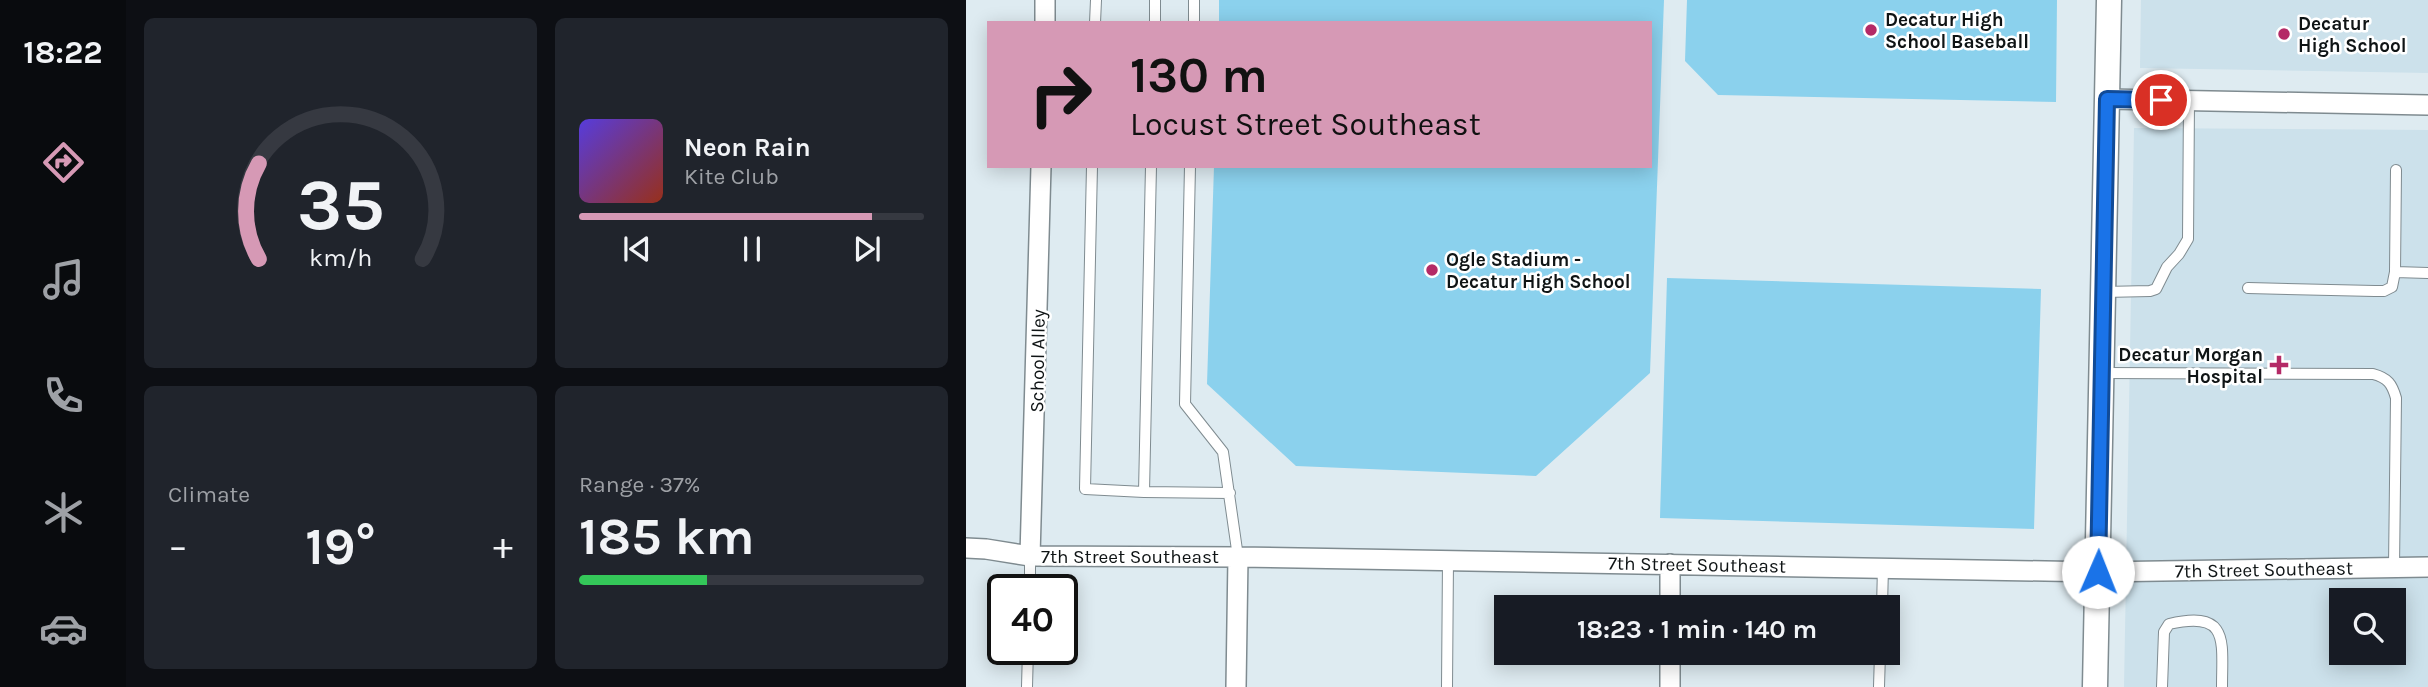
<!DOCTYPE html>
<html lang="en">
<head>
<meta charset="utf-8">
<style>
	body { margin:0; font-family:Karla,sans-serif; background:#20242c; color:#f1f3f6; height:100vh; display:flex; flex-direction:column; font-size:26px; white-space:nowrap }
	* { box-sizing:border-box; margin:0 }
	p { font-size:23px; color:#9ea1a6 }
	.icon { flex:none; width:38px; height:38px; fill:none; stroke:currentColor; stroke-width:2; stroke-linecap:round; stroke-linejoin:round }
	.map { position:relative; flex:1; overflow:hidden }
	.details { display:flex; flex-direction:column; gap:18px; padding:18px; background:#0d0f14; width:840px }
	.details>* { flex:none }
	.guide { position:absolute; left:21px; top:21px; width:665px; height:147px; border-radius:0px; box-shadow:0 4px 18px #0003; background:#d699b5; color:#111; overflow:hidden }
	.fabs { position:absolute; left:1363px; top:588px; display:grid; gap:14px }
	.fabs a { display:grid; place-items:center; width:77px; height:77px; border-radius:0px; background:#171b24; box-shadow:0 4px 18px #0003; font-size:35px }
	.speed { position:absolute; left:21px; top:574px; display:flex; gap:14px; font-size:35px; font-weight:700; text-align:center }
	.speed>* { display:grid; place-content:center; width:91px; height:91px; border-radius:50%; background:#171b24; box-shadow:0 4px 18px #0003; line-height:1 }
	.speed .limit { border:4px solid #111; border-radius:10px; background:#fff; color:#111 }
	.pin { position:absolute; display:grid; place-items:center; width:60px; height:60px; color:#fff; margin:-30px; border:4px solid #fff; border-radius:50%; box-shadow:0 2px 7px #0007 }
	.me { position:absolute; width:77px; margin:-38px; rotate:1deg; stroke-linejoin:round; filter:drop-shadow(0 0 5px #0008) }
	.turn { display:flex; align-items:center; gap:24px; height:147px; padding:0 28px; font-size:32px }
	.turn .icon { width:91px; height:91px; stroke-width:2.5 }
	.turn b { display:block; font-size:49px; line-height:60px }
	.big { font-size:52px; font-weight:700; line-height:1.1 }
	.details .widget { flex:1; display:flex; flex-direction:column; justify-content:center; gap:10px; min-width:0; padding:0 24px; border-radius:10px; background:#20242c }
	.details .dial { align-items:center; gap:0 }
	.dial svg { height:182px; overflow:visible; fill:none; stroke:#363941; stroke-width:7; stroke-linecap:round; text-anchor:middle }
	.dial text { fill:#f1f3f6; stroke:none }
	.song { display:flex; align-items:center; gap:21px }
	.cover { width:84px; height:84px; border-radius:10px; background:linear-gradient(135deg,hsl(250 70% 55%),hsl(10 70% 35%)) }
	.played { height:7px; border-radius:4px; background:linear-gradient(90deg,#d699b5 85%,#363941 85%) }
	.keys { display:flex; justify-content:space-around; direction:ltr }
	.heat { display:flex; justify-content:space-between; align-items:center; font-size:38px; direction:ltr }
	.charge { height:10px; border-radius:5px; background:linear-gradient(90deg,#34c759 37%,#363941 0) }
	.details .tiles { flex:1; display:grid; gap:18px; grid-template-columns:repeat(2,1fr) }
	.trip { position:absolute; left:528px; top:595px; width:406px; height:70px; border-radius:0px; background:#171b24; box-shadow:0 4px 18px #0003; font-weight:700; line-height:70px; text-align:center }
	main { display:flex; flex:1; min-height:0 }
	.tabs { display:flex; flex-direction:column; width:126px; justify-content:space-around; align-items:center; background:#090b0e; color:#9ea1a6 }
	.tabs .icon { width:49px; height:49px }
	.tabs .on { color:#d699b5 }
	.tabs b { font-size:32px; color:#f1f3f6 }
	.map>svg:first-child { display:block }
</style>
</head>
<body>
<main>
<nav class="tabs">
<b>18:22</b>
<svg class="icon on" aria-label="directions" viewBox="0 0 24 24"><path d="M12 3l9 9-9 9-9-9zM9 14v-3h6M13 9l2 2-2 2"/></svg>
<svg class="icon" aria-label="music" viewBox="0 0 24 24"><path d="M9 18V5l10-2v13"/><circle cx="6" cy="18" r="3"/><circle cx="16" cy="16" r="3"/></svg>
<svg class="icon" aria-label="phone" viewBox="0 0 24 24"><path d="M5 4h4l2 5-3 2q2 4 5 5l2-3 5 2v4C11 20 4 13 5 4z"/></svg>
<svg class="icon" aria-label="climate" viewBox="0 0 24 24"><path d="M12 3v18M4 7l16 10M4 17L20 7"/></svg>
<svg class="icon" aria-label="car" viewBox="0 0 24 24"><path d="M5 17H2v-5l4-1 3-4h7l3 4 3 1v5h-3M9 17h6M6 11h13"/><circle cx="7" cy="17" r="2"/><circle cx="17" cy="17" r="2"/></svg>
</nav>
<section class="details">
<div class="tiles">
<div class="widget dial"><svg viewBox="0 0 100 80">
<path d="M14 69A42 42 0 1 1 86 69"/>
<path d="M14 69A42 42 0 0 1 14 27" stroke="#d699b5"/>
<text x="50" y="56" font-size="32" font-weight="700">35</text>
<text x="50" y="72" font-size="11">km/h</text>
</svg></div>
<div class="widget">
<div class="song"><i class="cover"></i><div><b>Neon Rain</b><p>Kite Club</p></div></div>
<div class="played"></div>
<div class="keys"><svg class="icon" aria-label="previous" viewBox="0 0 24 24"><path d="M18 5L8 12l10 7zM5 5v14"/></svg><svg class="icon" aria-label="pause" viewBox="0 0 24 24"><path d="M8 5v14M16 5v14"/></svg><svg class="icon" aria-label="next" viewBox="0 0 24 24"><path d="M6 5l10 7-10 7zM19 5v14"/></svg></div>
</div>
<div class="widget"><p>Climate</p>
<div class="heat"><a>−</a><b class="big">19°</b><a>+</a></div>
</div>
<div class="widget"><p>Range · 37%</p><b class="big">185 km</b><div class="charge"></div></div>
</div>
</section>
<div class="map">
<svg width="1462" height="687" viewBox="0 0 1462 687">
	<rect width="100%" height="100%" fill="#deebf1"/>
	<!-- built -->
	<path fill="#cce1eb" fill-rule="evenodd" d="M1175 0H1462V73L1174 68Z
		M1168 128 1462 130V687H1158ZM1376 600H1428V653H1376Z"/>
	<!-- green -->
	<path fill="#8bd1ed" d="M253 0H698L684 373 570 476 330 466 241 384 248 166H684V23H253Z
		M721 0H1091L1090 102 752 95 719 61Z
		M701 278 1075 289 1068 529 694 518Z"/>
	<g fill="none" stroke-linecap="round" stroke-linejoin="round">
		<!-- service casing -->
		<g stroke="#7f8b90" stroke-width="12">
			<path id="service" d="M129 23 130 0
				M189 23V0
				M228 23V0
				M126 166 119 489 178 492 185 166
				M224 166 219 404 257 452 272 557
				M1429 272 1462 273
				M1282 288 1409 291H1418L1426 287 1429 272 1430 170
				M1138 292 1184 291 1190 289 1201 267 1213 254 1222 239 1223 100
				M1137 373 1407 374C1422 378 1426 384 1430 398L1428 567
				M178 492 264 493
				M64 590V556
				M916 607 917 567
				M61 687 62 649
				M481 687 482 560
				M913 687 914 653
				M1196 687 1198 632 1203 624C1264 610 1256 641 1256 687"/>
		</g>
		<!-- minor casing -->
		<g stroke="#7f8b90" stroke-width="22">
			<path id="minor" d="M79 23V0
				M1141 99 1462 105
				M0 548 20 549 64 556 272 557 1132 572 1462 567
				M64 556 75 166
				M704 607V564
				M270 687 272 557
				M704 687V653"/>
		</g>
		<!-- tertiary casing -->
		<g stroke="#7f8b90" stroke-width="27">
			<path id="tertiary" d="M1129 687 1143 0"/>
		</g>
		<!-- service -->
		<use href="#service" stroke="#fff" stroke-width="10"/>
		<!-- minor -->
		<use href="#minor" stroke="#fff" stroke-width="19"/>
		<!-- tertiary -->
		<use href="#tertiary" stroke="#fff" stroke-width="24"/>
	</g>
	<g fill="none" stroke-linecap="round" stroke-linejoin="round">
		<!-- route casing -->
		<g stroke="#114b97" stroke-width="18">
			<path id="route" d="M1132 572 1141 99 1195 100"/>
		</g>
		<!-- route -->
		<use href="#route" stroke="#1a73e8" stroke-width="12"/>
	</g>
	<!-- markers -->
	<g fill="#b42a66" stroke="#fff" stroke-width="2.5">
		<circle cx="905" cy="30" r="7"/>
		<circle cx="1318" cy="34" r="7"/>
		<circle cx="466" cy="270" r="7"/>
		<path d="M1309.5 354.5h7v7h7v7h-7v7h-7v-7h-7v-7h7z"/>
	</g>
	<g text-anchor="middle" stroke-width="5" stroke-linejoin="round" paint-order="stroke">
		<!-- poi labels -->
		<g font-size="19" font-weight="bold" fill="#0f1415" stroke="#fff" text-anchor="start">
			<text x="919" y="26">Decatur High<tspan x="919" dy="22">School Baseball</tspan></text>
			<text x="1332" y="30">Decatur<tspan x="1332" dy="22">High School</tspan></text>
			<text x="480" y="266">Ogle Stadium -<tspan x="480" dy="22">Decatur High School</tspan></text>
			<text x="1297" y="361" text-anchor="end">Decatur Morgan<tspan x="1297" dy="22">Hospital</tspan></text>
		</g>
		<!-- street labels -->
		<g font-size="19" fill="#0f1415" stroke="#fff">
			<text transform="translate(71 361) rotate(-89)" y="7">School Alley</text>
			<text x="164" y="563">7th Street Southeast</text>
			<text transform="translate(731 564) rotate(1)" y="7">7th Street Southeast</text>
			<text transform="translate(1298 569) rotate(-1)" y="7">7th Street Southeast</text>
		</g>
	</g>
</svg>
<div class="fabs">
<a><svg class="icon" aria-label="search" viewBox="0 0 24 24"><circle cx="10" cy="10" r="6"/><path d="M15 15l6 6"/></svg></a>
</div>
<div class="speed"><div class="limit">40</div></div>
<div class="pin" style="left:1195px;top:100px;background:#d93025"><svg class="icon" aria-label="arrive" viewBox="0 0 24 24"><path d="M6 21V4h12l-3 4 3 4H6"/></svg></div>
<svg class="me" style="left:1132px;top:572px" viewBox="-20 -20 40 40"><circle r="19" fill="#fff"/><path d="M0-13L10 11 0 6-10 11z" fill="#1a73e8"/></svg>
<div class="trip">18:23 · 1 min · 140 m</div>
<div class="guide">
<div class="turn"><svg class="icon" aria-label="right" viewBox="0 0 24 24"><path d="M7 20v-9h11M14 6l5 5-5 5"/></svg><div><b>130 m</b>Locust Street Southeast</div></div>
</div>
</div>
</main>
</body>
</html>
